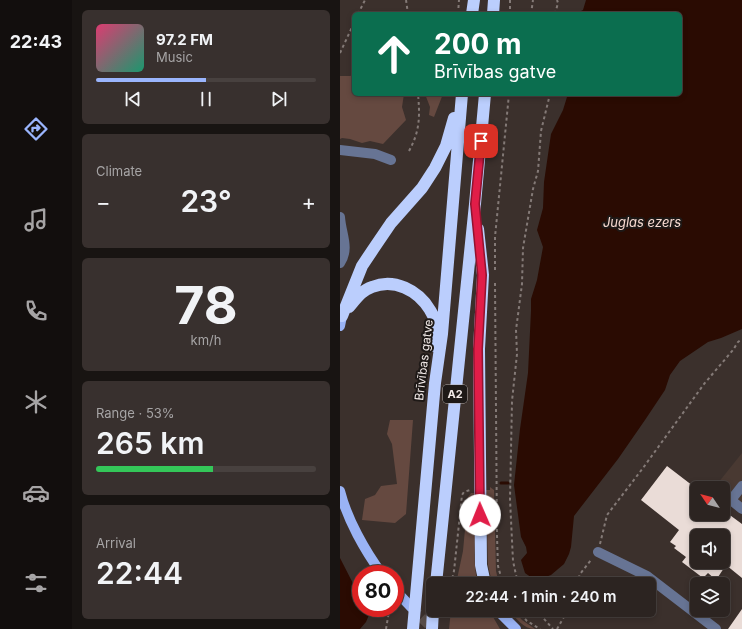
<!DOCTYPE html>
<html lang="en">
<head>
<meta charset="utf-8">
<style>
	body { margin:0; font-family:Inter,sans-serif; background:#38302e; color:#f1f3f6; height:100vh; display:flex; flex-direction:column; font-size:15px; white-space:nowrap }
	* { box-sizing:border-box; margin:0 }
	p { font-size:13px; color:#a6a4a5 }
	.icon { flex:none; width:22px; height:22px; fill:none; stroke:currentColor; stroke-width:2; stroke-linecap:round; stroke-linejoin:round }
	.map { position:relative; flex:1; overflow:hidden }
	.details { display:flex; flex-direction:column; gap:10px; padding:10px; background:#181412; width:268px }
	.details>* { flex:none }
	.top-card { position:absolute; left:12px; top:12px; width:330px; height:84px; border-radius:6px; box-shadow:0 2px 6px #0003,0 0 0 1px #48413f; background:#0b6e4f; color:#fff; overflow:hidden }
	.needle { width:26px; rotate:305deg }
	.tools { position:absolute; left:350px; top:481px; display:grid; gap:8px }
	.tools a { display:grid; place-items:center; width:40px; height:40px; border-radius:6px; background:#2c2421; box-shadow:0 2px 6px #0003,0 0 0 1px #48413f; font-size:20px }
	.speed { position:absolute; left:12px; top:565px; display:flex; gap:8px; font-size:20px; font-weight:700; text-align:center }
	.speed>* { display:grid; place-content:center; width:52px; height:52px; border-radius:50%; background:#2c2421; box-shadow:0 2px 6px #0003,0 0 0 1px #48413f; line-height:1 }
	.speed .limit { border:6px solid #d22; background:#fff; color:#111 }
	.pin { position:absolute; display:grid; place-items:center; width:34px; height:34px; color:#fff; margin:-17px; border-radius:8px; box-shadow:0 2px 6px #0006 }
	.me { position:absolute; width:44px; margin:-22px; rotate:359deg; stroke-linejoin:round; filter:drop-shadow(0 0 3px #0008) }
	.turn { display:flex; align-items:center; gap:14px; height:84px; padding:0 16px; font-size:18px }
	.turn .icon { width:52px; height:52px; stroke-width:2.5 }
	.turn b { display:block; font-size:28px; line-height:34px }
	.big { font-size:30px; font-weight:600; line-height:1.1 }
	.details .tile { flex:1; display:flex; flex-direction:column; justify-content:center; gap:6px; min-width:0; padding:0 14px; border-radius:6px; background:#38302e }
	.details .dial { align-items:center; gap:0 }
	.dial b { font-size:52px; line-height:1 }
	.song { display:flex; align-items:center; gap:12px }
	.cover { width:48px; height:48px; border-radius:6px; background:linear-gradient(135deg,hsl(340 70% 55%),hsl(160 70% 35%)) }
	.played { height:4px; border-radius:2px; background:linear-gradient(90deg,#9ab5fd 50%,#48413f 50%) }
	.keys { display:flex; justify-content:space-around; direction:ltr }
	.heat { display:flex; justify-content:space-between; align-items:center; font-size:22px; direction:ltr }
	.charge { height:6px; border-radius:3px; background:linear-gradient(90deg,#34c759 53%,#48413f 0) }
	.trip { position:absolute; left:86px; top:577px; width:230px; height:40px; border-radius:6px; background:#2c2421; box-shadow:0 2px 6px #0003,0 0 0 1px #48413f; font-weight:600; line-height:40px; text-align:center }
	main { display:flex; flex:1; min-height:0 }
	.menu { display:flex; flex-direction:column; width:72px; justify-content:space-around; align-items:center; background:#120e0d; color:#a6a4a5 }
	.menu .icon { width:28px; height:28px }
	.menu .current { color:#9ab5fd }
	.menu b { font-size:18px; color:#f1f3f6 }
	.map>svg:first-child { display:block }
</style>
</head>
<body>
<main>
<nav class="menu">
<b>22:43</b>
<svg class="icon current" aria-label="directions" viewBox="0 0 24 24"><path d="M12 3l9 9-9 9-9-9zM9 14v-3h6M13 9l2 2-2 2"/></svg>
<svg class="icon" aria-label="music" viewBox="0 0 24 24"><path d="M9 18V5l10-2v13"/><circle cx="6" cy="18" r="3"/><circle cx="16" cy="16" r="3"/></svg>
<svg class="icon" aria-label="phone" viewBox="0 0 24 24"><path d="M5 4h4l2 5-3 2q2 4 5 5l2-3 5 2v4C11 20 4 13 5 4z"/></svg>
<svg class="icon" aria-label="climate" viewBox="0 0 24 24"><path d="M12 3v18M4 7l16 10M4 17L20 7"/></svg>
<svg class="icon" aria-label="car" viewBox="0 0 24 24"><path d="M5 17H2v-5l4-1 3-4h7l3 4 3 1v5h-3M9 17h6M6 11h13"/><circle cx="7" cy="17" r="2"/><circle cx="17" cy="17" r="2"/></svg>
<svg class="icon" aria-label="filters" viewBox="0 0 24 24"><path d="M4 7h16M4 17h16"/><circle cx="9" cy="7" r="2"/><circle cx="15" cy="17" r="2"/></svg>
</nav>
<section class="details">
<div class="tile">
<div class="song"><i class="cover"></i><div><b>97.2 FM</b><p>Music</p></div></div>
<div class="played"></div>
<div class="keys"><svg class="icon" aria-label="previous" viewBox="0 0 24 24"><path d="M18 5L8 12l10 7zM5 5v14"/></svg><svg class="icon" aria-label="pause" viewBox="0 0 24 24"><path d="M8 5v14M16 5v14"/></svg><svg class="icon" aria-label="next" viewBox="0 0 24 24"><path d="M6 5l10 7-10 7zM19 5v14"/></svg></div>
</div>
<div class="tile"><p>Climate</p>
<div class="heat"><a>−</a><b class="big">23°</b><a>+</a></div>
</div>
<div class="tile dial"><b>78</b><p>km/h</p></div>
<div class="tile"><p>Range · 53%</p><b class="big">265 km</b><div class="charge"></div></div>
<div class="tile"><p>Arrival</p><b class="big">22:44</b></div>
</section>
<div class="map">
<svg width="402" height="629" viewBox="0 0 402 629">
	<rect width="100%" height="100%" fill="#3b302c"/>
	<!-- built -->
	<path fill="#493932" d="M402 453V513L383 498V488H374Z"/>
	<!-- green -->
	<path fill="#654940" d="M14 75V94H64L62 107 66 120 43 144 30 141 22 143 10 139 2 138 0 139V76H10Z
		M85 94H103L94 117 89 115 90 107Z
		M50 420H73L66 514 55 523 22 520 25 499 35 495 41 486 57 484 52 444 47 434Z
		M150 487 154 490 156 571 159 584H153L150 574 148 565 146 490H150Z
		M131 493H135C135 506 136 518 135 531 135 548 133 567 138 584H116L123 551 128 497Z
		M111 610H149L160 629H109Z
		M169 610H173L182 620 195 629C183 629 176 618 169 610Z"/>
	<!-- water -->
	<path fill="#2a0b02" d="M246 0H402V329L381 338 368 342 340 361 330 375 325 390 305 420 278 459 234 516 231 547 229 554 224 564 211 575 200 579 192 578 185 573 181 560 187 553 186 547 181 537 174 485 180 429 188 373 191 311V299L197 280 203 247 197 230 203 208 204 182 211 134 223 110 227 97V94H340V14H235L243 10Z
		M0 558 21 599V608H26L29 615 26 622 20 629H0Z"/>
	<g fill="none" stroke-linecap="round" stroke-linejoin="round">
		<!-- stream -->
		<path stroke="#2a0b02" stroke-width="3" d="M161 483H168"/>
	</g>
	<!-- building -->
	<path fill="#eadcd7" fill-rule="evenodd" d="M327 466 357 489V514H383V510L402 524V578L386 565 376 580 368 573 363 578 342 562 346 557 334 548 336 546 330 542 339 530 301 500ZM357 536H383V562H357Z
		M402 609V629H388Z"/>
	<g fill="none" stroke-linecap="round" stroke-linejoin="round">
		<!-- major-tunnel -->
		<path stroke="#574c48" stroke-width="10" stroke-dasharray="10 5" stroke-linecap="butt" d="M71 607 93 629"/>
		<!-- path -->
		<path stroke="#847a77" stroke-width="2" stroke-dasharray="3 3" stroke-linecap="butt" d="M66 0 68 14
			M170 0V14
			M18 14 25 0
			M118 14 119 0
			M191 14 193 0
			M215 14 218 3 217 0
			M0 53 14 23
			M69 151C80 131 80 116 78 94
			M155 270V237L169 94
			M155 283 157 536 158 566 163 584
			M260 544 267 515 303 468 364 384 393 350 398 342 402 339
			M111 584 114 571 122 495 124 492 130 490
			M178 584 173 561 170 499 172 401 177 354 176 330 182 284 183 248 193 189 198 171 201 131 210 94
			M237 584 240 574 251 560
			M55 607 59 611
			M177 610 187 621 200 629
			M196 610 213 629
			M46 629 49 611 51 608
			M217 629 228 610"/>
		<!-- minor -->
		<path stroke="#677494" stroke-width="10" d="M0 150 35 154 51 160
			M0 217C1 234 10 248 0 263
			M402 486 391 500 402 509
			M258 552 307 576 376 629"/>
		<!-- major -->
		<path stroke="#9ab3f5" stroke-width="10" d="M0 326 2 316
			M0 491C7 519 25 551 42 574
			M55 590 71 607
			M157 610 176 629"/>
		<!-- highway -->
		<path stroke="#bbcefd" stroke-width="12" d="M132 14 134 0
			M153 14 154 0
			M138 229 143 275 139 349 141 565 145 584
			M9 307C16 299 22 290 32 287 54 278 78 290 90 310 91 312 93 315 94 318 95 326 96 337 94 346
			M2 316 22 266 34 248 51 223 82 188 95 168 106 146 114 118
			M96 584 135 204 145 94
			M73 629 95 383 102 334 122 94
			M92 629 93 610"/>
	</g>
	<g fill="none" stroke-linecap="round" stroke-linejoin="round">
		<!-- route casing -->
		<g stroke="#92132f" stroke-width="10">
			<path id="route" d="M140 515 138 349 142 275 135 204 141 141"/>
		</g>
		<!-- route -->
		<use href="#route" stroke="#e11d48" stroke-width="7"/>
	</g>
	<g text-anchor="middle" stroke-width="4" stroke-linejoin="round" paint-order="stroke">
		<!-- shield labels -->
		<rect fill="#1e1917" stroke="#b3acaa" stroke-width="1" x="103" y="385" width="24" height="18" rx="3"/>
		<g font-size="11" font-weight="bold" fill="#f3ebe9">
			<text x="115" y="398">A2</text>
		</g>
		<!-- street labels -->
		<g font-size="12" fill="#f3ebe9" stroke="#1e1917">
			<text transform="translate(84 360) rotate(-83)" y="4">Brīvības gatve</text>
		</g>
		<!-- water labels -->
		<g font-size="13" font-style="italic" fill="#f7dad1" stroke="#1e1917">
			<text x="302" y="227">Juglas ezers</text>
		</g>
	</g>
</svg>
<div class="tools">
<a><svg class="needle" viewBox="-14 -14 28 28"><path d="M0-13l5 13h-10z" fill="#e53935"/><path d="M0 13l5-13h-10z" fill="#a6a4a5"/></svg></a>
<a><svg class="icon" aria-label="sound" viewBox="0 0 24 24"><path d="M4 9h4l5-4v14l-5-4H4zM17 9q2 3 0 6"/></svg></a>
<a><svg class="icon" aria-label="layers" viewBox="0 0 24 24"><path d="M12 4l9 5-9 5-9-5zM3 14l9 5 9-5"/></svg></a>
</div>
<div class="speed"><div class="limit">80</div></div>
<div class="pin" style="left:141px;top:141px;background:#d93025"><svg class="icon" aria-label="arrive" viewBox="0 0 24 24"><path d="M6 21V4h12l-3 4 3 4H6"/></svg></div>
<svg class="me" style="left:140px;top:515px" viewBox="-20 -20 40 40"><circle r="19" fill="#fff"/><path d="M0-13L10 11 0 6-10 11z" fill="#e11d48"/></svg>
<div class="trip">22:44 · 1 min · 240 m</div>
<div class="top-card">
<div class="turn"><svg class="icon" aria-label="ahead" viewBox="0 0 24 24"><path d="M12 20V5M6 11l6-6 6 6"/></svg><div><b>200 m</b>Brīvības gatve</div></div>
</div>
</div>
</main>
</body>
</html>
